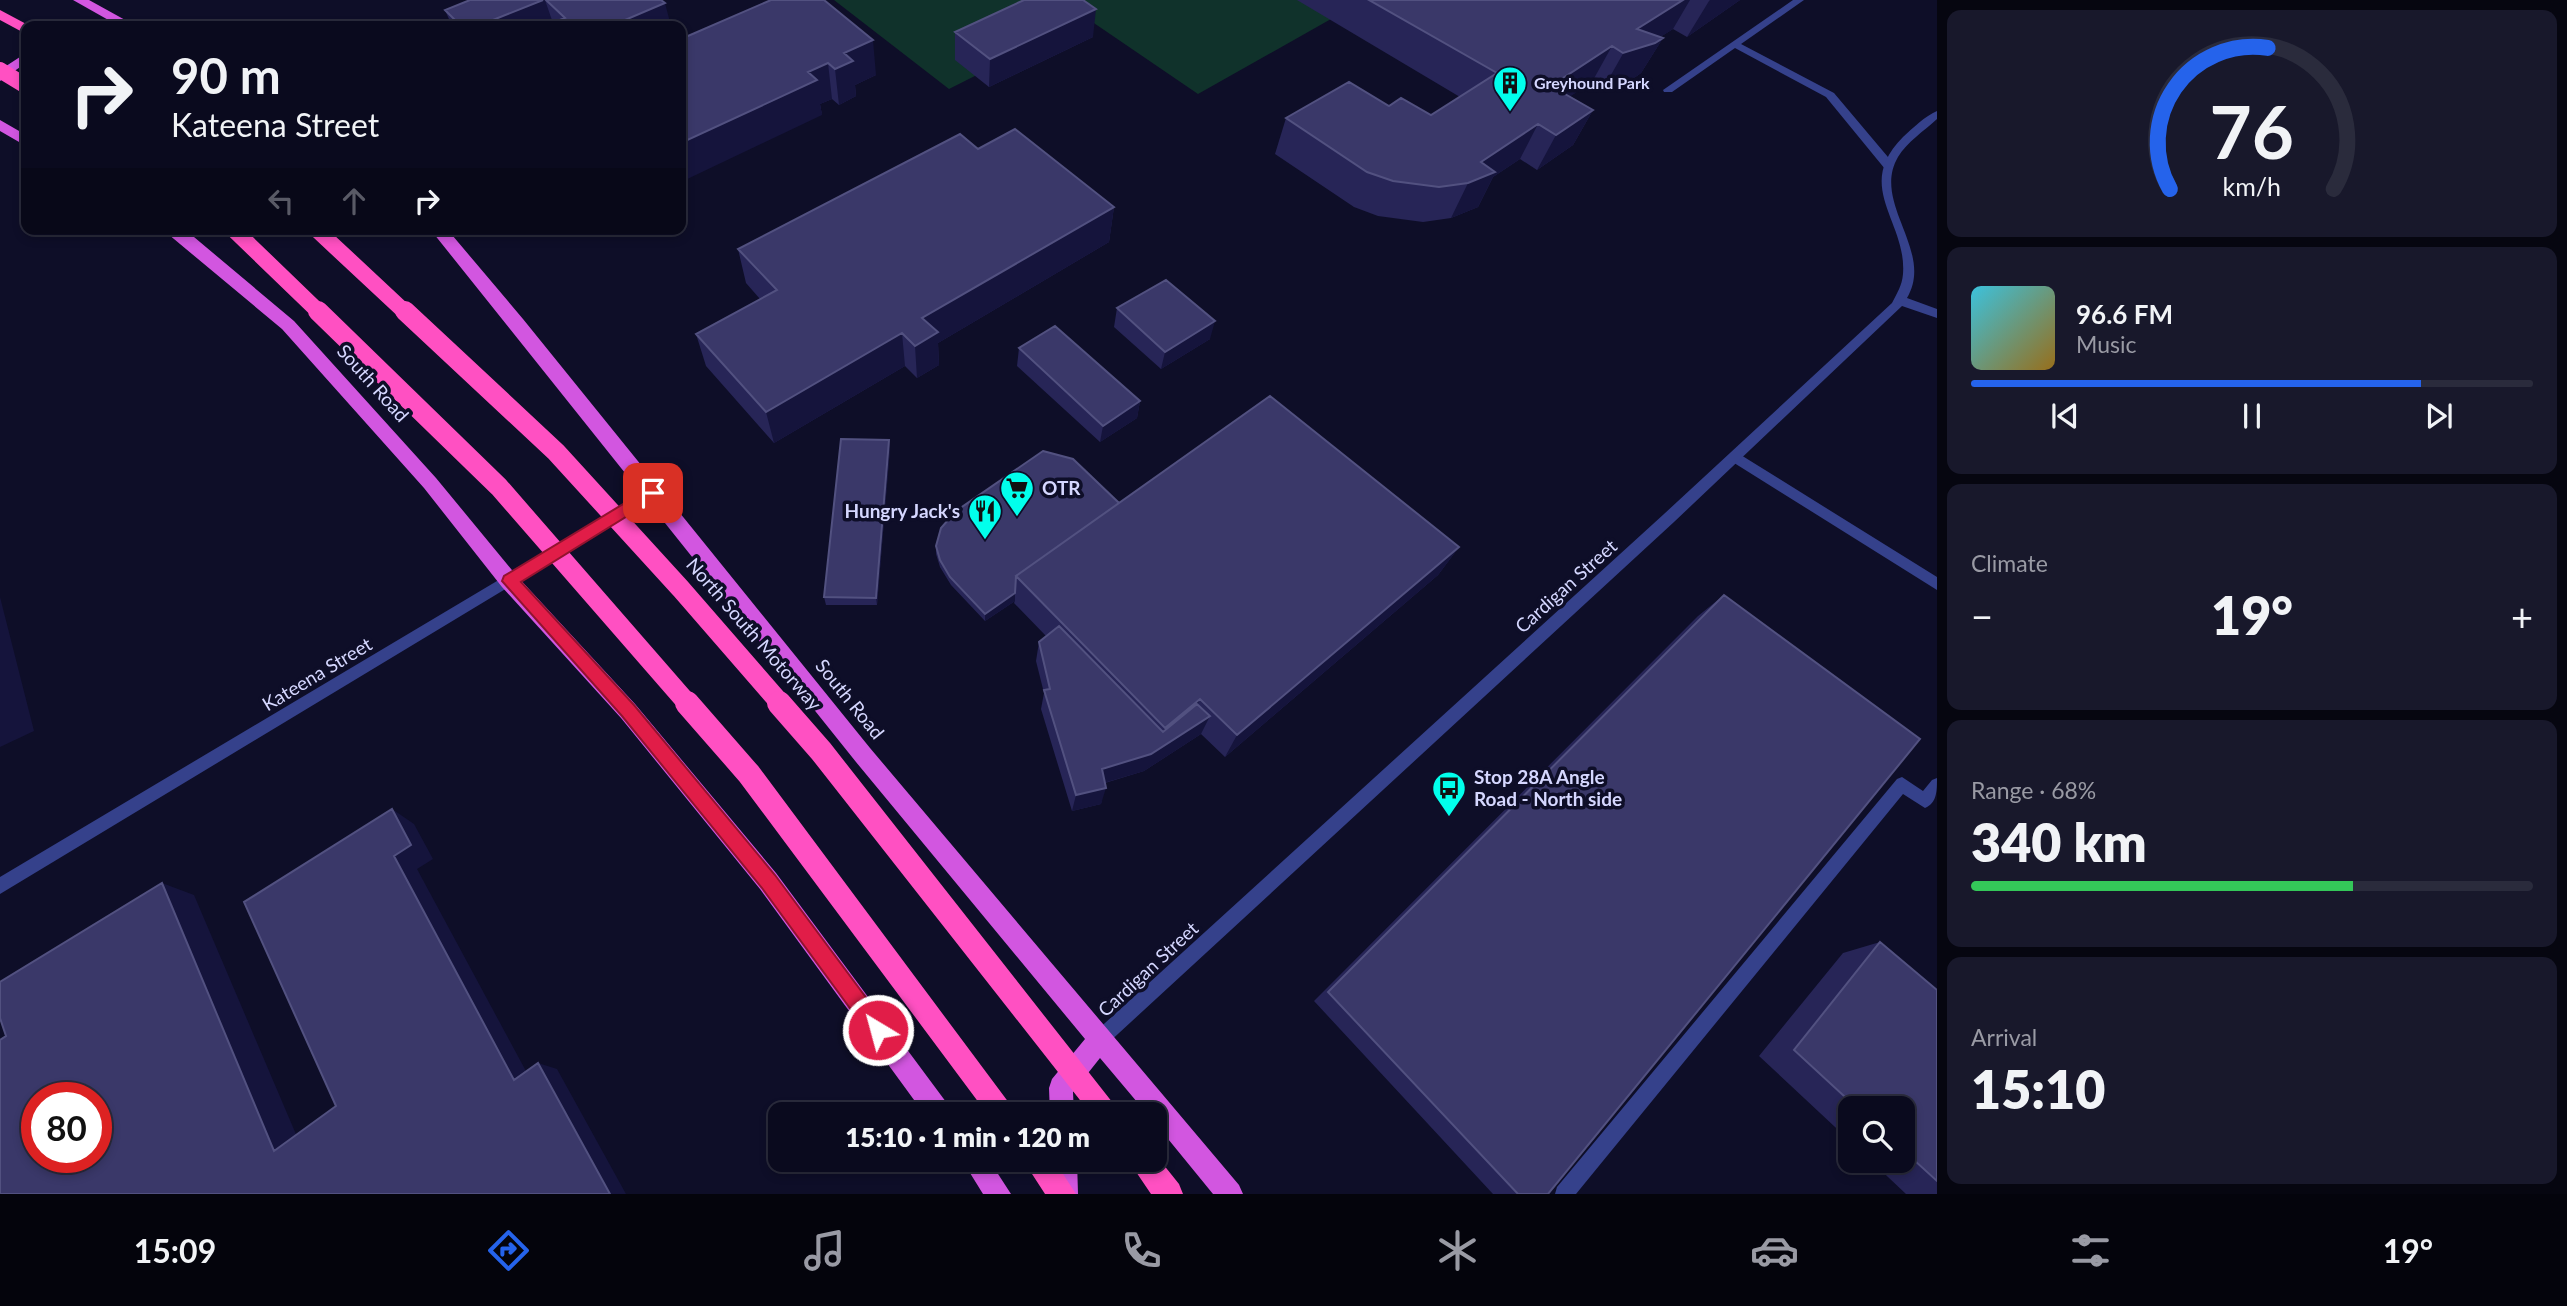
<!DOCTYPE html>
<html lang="en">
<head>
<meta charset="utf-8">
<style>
	body { margin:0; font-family:Lato,sans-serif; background:#18182b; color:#f1f3f6; height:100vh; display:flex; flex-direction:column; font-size:26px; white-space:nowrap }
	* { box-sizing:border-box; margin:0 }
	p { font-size:23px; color:#999aa4 }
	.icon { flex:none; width:38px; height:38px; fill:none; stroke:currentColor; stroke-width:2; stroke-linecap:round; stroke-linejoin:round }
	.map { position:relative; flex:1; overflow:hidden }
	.side { display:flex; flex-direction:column; gap:10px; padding:10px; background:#060610; width:630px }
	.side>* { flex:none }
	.guide { position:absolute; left:21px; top:21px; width:665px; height:214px; border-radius:14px; box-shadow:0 4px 10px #0003,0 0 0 2px #2a2b3c; background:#0a0a1e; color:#f1f3f6; overflow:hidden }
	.tools { position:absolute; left:1838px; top:1096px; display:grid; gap:14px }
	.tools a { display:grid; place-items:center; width:77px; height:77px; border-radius:14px; background:#0a0a1e; box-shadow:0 4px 10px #0003,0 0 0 2px #2a2b3c; font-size:35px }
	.speed { position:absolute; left:21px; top:1082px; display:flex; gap:14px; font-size:35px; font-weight:700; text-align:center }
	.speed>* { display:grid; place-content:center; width:91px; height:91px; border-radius:50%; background:#0a0a1e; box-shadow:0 4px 10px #0003,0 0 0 2px #2a2b3c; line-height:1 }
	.speed .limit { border:10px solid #d22; background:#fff; color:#111 }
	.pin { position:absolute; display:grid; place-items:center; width:60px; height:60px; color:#fff; margin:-30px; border-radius:14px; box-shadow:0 4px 10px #0006 }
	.me { position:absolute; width:77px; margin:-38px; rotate:323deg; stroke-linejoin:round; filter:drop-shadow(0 0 5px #0008) }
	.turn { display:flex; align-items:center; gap:24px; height:147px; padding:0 35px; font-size:32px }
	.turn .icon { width:91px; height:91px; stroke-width:2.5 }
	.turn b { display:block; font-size:49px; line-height:60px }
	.lanes { display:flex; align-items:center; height:66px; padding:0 35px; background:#0003; justify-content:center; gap:35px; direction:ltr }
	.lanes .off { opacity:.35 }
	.big { font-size:52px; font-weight:800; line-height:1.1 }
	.side .widget { flex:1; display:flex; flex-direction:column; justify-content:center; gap:10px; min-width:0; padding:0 24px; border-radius:14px; background:#18182b }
	.side .dial { align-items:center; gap:0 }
	.dial svg { height:182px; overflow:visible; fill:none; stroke:#2a2b3c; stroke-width:7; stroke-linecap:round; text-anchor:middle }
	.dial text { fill:#f1f3f6; stroke:none }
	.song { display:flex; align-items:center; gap:21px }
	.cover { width:84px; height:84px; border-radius:10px; background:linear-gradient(135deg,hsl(190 70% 55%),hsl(40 70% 35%)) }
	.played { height:7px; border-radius:4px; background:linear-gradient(90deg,#2563eb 80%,#2a2b3c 80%) }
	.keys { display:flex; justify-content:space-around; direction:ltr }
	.heat { display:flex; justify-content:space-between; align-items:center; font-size:38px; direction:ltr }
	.charge { height:10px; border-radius:5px; background:linear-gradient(90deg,#34c759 68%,#2a2b3c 0) }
	.trip { position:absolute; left:768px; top:1102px; width:399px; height:70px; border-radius:14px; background:#0a0a1e; box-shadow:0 4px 10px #0003,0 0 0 2px #2a2b3c; font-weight:800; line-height:70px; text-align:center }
	.tab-bar { display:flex; height:112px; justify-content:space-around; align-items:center; background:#04040c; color:#999aa4 }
	.tab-bar .icon { width:49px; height:49px }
	.tab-bar .active { color:#2563eb }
	.tab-bar b { font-size:32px; color:#f1f3f6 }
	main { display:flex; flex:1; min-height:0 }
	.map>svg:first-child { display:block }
</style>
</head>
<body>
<main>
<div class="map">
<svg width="1937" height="1194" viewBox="0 0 1937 1194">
	<rect width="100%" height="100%" fill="#0e0e28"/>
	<!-- green -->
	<path fill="#10322b" d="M834 0H1300L1331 19 1198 94 1088 19 949 89Z"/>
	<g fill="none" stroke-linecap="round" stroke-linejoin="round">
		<!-- service -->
		<path fill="#35418b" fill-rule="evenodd" d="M1793 0H1804L1741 44 1834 93 1893 163V169H1885L1826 97 1735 48 1672 92H1664L1663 90Z
			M1736 452 1937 577V590L1731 461 1730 457Z
			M1902 777 1923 791 1932 780 1937 778C1937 791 1937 803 1925 808L1903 794 1576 1194H1555L1557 1187 1897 779Z"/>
		<!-- minor -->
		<path fill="#35418b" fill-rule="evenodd" d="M1937 111V119C1924 131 1907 142 1898 157 1871 203 1935 251 1907 298L1937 309V318L1902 306 1674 522 1106 1045 1100 1048 1094 1045 1091 1039 1094 1033 1664 514 1892 303C1897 293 1902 286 1903 274 1907 221 1853 187 1903 137 1913 128 1925 116 1937 111Z
			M653 488 658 489 660 493 658 497 0 894V877Z"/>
		<!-- trunk -->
		<path fill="#d256e0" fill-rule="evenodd" d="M73 0H89L136 26H119Z
			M26 53V63L0 81V70Z
			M0 120 26 135V146L0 131Z
			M162 229H182L194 237 294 321 436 478 516 575 635 704 776 873 949 1106 952 1115H925L760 889 621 718 502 587 424 488 282 329Z
			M430 229H447L523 319 870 748 1239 1185 1243 1194H1213L1155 1123V1115H1148L1100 1058 1073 1092 1074 1115H1050L1049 1088 1052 1079 1085 1039 856 762Z
			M962 1160H989L1011 1194H983Z
			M1051 1160H1077L1078 1194H1052Z"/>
		<!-- motorway -->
		<path fill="#ff50c2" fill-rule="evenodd" d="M0 10 30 26H26V34L0 20Z
			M1155 1154 1179 1184 1183 1194H1151L1128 1160H1155Z
			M1023 1160H1054L1076 1194H1045Z"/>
		<!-- motorway-bridge-far2 -->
		<path stroke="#ff50c2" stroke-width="16" d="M0 70 26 86
			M233 229 320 313
			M316 229 406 313"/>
		<!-- motorway-bridge-far1 -->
		<path stroke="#ff50c2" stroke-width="20" d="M318 311 499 487 688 704
			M405 311 556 452 681 589 781 704"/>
		<!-- motorway-bridge -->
		<path stroke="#ff50c2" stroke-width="24" d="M687 703 749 774 1003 1115
			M779 703 821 751 1107 1115"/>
	</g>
	<!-- wall -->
	<path fill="#272557" d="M470 0H661L671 26H452L445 10Z
		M771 0 876 75 855 85 856 96 839 105 832 99 820 104 822 115Z
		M1297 0H1740L1687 37 1673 29 1660 37 1663 38 1641 73 1634 78 1603 89 1592 82 1570 96 1593 110 1573 145 1537 170 1520 159 1493 177 1478 207 1451 218 1423 222 1378 216 1354 207 1275 154 1286 118 1389 106 1431 115 1460 97Z
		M955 32 1093 37 989 87 955 60Z
		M1114 207 1109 242 938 343 939 365 917 378 905 366 774 443 706 366 696 334 760 299 746 283 738 249Z
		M1117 308 1210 339 1161 369 1114 327Z
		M1019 348 1140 401 1137 418 1100 442 1017 366Z
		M889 440 890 448 877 605H826L824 597Z
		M1119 503 1459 547 1438 575 1225 757 1201 734 1144 771 1105 783 1101 804 1072 811 1041 709 1044 693 1036 661 1039 642 1046 636 1014 603 1015 601 985 621 951 585 940 567 936 554V546Z
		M1724 595 1548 1194H1493L1314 1001 1698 616Z
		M1880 942 1937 990V1194H1906L1870 1160H1902V1108H1850V1141L1759 1056 1843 953Z"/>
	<!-- shaded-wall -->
	<path fill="#15143c" d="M543 0H545L554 26H478Z
		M1683 0H1690L1673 29 1648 45 1663 38 1641 73 1634 78 1603 89 1637 29Z
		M1710 0H1740L1687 37 1709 1Z
		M665 3 671 26H611Z
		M1096 9 1093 37 989 87 990 59Z
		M873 40 876 75 855 85 856 96 839 105 835 69 844 53Z
		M1612 46 1592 82 1533 121 1551 86Z
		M828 63 832 99 820 104 822 115 681 182V143L808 72Z
		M1593 110 1573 145 1537 170 1556 135Z
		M1538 124 1520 159 1493 177 1478 207 1451 218 1468 183 1481 162Z
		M1114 207 1109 242 938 343 939 365 917 378 915 346 922 318Z
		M1215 321 1210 339 1161 369 1165 352Z
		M902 333 905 366 774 443 766 412Z
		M1140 401 1137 418 1100 442 1103 426Z
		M889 440 890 448 877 605 876 598Z
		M1459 547 1438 575 1225 757 1237 735Z
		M1015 593V601L985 621V614Z
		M0 597 34 731 0 747Z
		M1200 699 1189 722 1156 750 1165 728Z
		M1210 716 1201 734 1144 771 1097 785 1102 769Z
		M1106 788 1101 804 1072 811 1076 795Z
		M392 809 414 824 433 859 417 869 534 1086 514 1080 394 856Z
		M162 883 194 895 304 1153 274 1151Z
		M538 1063 557 1069 626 1194H610Z"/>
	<!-- building -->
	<path fill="#3a3869" stroke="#525180" stroke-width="2" fill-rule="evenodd" d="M470 0H543L478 26H461L445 10Z
		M546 0H661L665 3 611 26H544L565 18Z
		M771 0H824L873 40 844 53 853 61 835 69 828 63 808 72 817 80 681 143V39Z
		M1024 0H1083L1096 9 990 59 955 32Z
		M1369 0H1683L1637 29 1663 38 1655 43 1623 53 1612 46 1551 86 1593 110 1556 135 1538 124 1481 162 1495 172 1468 183 1439 187 1393 181 1367 172 1286 118 1349 82 1389 106 1401 98 1431 115 1497 73Z
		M1015 129 1114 207 922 318 938 332 915 346 902 333 766 412 696 334 777 290 738 249 960 134 978 149Z
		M1166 280 1215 321 1165 352 1117 308Z
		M1055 326 1140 401 1103 426 1019 348Z
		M1270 396 1459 547 1237 735 1200 699 1165 728 1016 576Z
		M841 439 889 440 876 598 824 597Z
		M1043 451 1073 459 1119 503 1016 576 1015 593 985 614 950 577 940 560 936 546 941 528 956 511Z
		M1724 595 1920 739 1548 1194H1518L1328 992Z
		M1059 626 1163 732 1197 704 1210 716 1151 754 1102 769 1106 788 1076 795 1044 690 1050 689 1039 642Z
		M392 809 411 845 394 856 514 1080 538 1063 610 1194H0V1040L6 1036 0 1018V982L162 883 274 1151 336 1106 244 902ZM37 1097H96V1157H37Z
		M1880 942 1937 990V1181L1902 1149V1108H1857L1794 1050Z"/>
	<!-- route -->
	<path fill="#e11d48" stroke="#92132f" stroke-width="2" d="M653 486 660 493 658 497 521 582 634 705 775 875 885 1023 887 1030 885 1037 878 1040 871 1037 762 888 622 716 502 581 504 576Z"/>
	<!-- icons -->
	<defs>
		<g id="building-pin" transform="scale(1.75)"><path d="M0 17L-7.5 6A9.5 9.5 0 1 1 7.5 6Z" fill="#01ffec" stroke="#0e0e28"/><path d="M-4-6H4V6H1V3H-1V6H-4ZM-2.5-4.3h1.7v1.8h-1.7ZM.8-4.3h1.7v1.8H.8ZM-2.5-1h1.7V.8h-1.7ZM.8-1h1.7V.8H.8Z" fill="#111"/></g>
		<g id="supermarket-pin" transform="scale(1.75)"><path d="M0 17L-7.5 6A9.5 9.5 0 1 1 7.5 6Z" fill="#01ffec" stroke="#0e0e28"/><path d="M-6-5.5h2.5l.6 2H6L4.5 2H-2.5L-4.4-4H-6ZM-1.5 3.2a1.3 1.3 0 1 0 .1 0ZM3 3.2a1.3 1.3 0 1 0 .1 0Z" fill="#111"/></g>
		<g id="restaurant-pin" transform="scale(1.75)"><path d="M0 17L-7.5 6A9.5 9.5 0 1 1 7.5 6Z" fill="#01ffec" stroke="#0e0e28"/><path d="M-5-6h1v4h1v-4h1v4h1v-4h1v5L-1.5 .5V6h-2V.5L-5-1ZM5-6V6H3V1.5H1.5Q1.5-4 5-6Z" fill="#111"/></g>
		<g id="bus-pin" transform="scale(1.75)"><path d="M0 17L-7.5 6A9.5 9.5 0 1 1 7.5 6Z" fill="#01ffec" stroke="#0e0e28"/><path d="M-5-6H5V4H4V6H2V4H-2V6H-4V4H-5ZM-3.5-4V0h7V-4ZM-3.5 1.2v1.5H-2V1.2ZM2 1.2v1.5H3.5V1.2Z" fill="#111"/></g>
	</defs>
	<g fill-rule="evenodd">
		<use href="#building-pin" x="1510" y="83"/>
		<use href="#supermarket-pin" x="1017" y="488"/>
		<use href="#restaurant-pin" x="985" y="511"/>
		<use href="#bus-pin" x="1449" y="788"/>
	</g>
	<g text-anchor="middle" stroke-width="7" stroke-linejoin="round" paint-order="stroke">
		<!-- far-poi labels -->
		<g font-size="16" font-weight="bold" fill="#d5d7ff" stroke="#0e0e28" text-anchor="start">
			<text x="1534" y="89">Greyhound Park</text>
		</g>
		<!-- street labels -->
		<g font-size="19" fill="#d5d7ff" stroke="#0e0e28">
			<text transform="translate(373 383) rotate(48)" y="7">South Road</text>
			<text transform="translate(1566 586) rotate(-42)" y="7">Cardigan Street</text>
			<text transform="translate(754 634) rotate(49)" y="7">North South Motorway</text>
			<text transform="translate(317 674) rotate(-31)" y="7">Kateena Street</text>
			<text transform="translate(850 699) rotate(51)" y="7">South Road</text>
			<text transform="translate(1148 969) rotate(-43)" y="7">Cardigan Street</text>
		</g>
		<!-- poi labels -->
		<g font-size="19" font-weight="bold" fill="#d5d7ff" stroke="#0e0e28" text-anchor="start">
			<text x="1042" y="495">OTR</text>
			<text x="960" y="518" text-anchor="end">Hungry Jack's</text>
			<text x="1474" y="784">Stop 28A Angle<tspan x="1474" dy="22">Road - North side</tspan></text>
		</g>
	</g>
</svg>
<div class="tools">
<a><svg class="icon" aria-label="search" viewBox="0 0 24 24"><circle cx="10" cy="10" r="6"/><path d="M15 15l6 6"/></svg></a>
</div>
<div class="speed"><div class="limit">80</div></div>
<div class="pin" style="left:653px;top:493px;background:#d93025"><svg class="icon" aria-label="arrive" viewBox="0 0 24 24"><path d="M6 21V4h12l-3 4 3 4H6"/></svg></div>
<svg class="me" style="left:878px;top:1030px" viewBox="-20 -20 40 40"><circle r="17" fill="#e11d48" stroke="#fff" stroke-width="3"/><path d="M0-11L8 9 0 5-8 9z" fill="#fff"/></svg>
<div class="trip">15:10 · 1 min · 120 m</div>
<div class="guide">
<div class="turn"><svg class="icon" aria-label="right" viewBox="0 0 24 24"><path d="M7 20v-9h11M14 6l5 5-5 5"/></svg><div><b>90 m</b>Kateena Street</div></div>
<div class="lanes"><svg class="icon off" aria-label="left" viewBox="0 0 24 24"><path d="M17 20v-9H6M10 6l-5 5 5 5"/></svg><svg class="icon off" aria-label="ahead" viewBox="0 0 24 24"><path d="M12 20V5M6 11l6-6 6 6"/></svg><svg class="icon" aria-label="right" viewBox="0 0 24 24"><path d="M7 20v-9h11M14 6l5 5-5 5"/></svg></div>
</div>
</div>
<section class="side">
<div class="widget dial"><svg viewBox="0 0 100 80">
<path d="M14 69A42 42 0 1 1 86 69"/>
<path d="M14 69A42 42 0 0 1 57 7" stroke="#2563eb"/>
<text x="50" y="56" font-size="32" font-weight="700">76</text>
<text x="50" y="72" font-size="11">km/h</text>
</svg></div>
<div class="widget">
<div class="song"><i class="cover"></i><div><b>96.6 FM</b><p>Music</p></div></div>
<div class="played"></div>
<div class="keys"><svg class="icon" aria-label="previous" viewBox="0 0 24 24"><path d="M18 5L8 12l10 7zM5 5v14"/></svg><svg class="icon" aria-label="pause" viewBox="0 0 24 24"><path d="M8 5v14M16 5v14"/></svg><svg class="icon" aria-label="next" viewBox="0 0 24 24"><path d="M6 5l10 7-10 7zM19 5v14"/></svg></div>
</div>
<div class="widget"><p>Climate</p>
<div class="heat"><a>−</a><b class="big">19°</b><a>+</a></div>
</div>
<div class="widget"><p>Range · 68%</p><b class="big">340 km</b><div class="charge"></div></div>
<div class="widget"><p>Arrival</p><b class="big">15:10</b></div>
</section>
</main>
<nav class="tab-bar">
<b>15:09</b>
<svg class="icon active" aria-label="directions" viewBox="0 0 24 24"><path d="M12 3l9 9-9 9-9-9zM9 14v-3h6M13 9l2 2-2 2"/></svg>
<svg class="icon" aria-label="music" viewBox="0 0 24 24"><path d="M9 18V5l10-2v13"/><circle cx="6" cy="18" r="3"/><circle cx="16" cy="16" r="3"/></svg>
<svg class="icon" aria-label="phone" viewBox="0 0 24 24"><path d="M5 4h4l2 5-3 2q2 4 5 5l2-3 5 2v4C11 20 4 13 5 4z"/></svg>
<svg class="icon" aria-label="climate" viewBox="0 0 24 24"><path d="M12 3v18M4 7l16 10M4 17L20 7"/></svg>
<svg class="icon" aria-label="car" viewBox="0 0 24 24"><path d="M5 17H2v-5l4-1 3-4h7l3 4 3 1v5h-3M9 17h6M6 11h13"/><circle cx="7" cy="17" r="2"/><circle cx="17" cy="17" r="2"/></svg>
<svg class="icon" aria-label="filters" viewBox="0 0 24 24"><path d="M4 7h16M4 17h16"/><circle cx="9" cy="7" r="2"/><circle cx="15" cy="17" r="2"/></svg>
<b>19°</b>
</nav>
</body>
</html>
